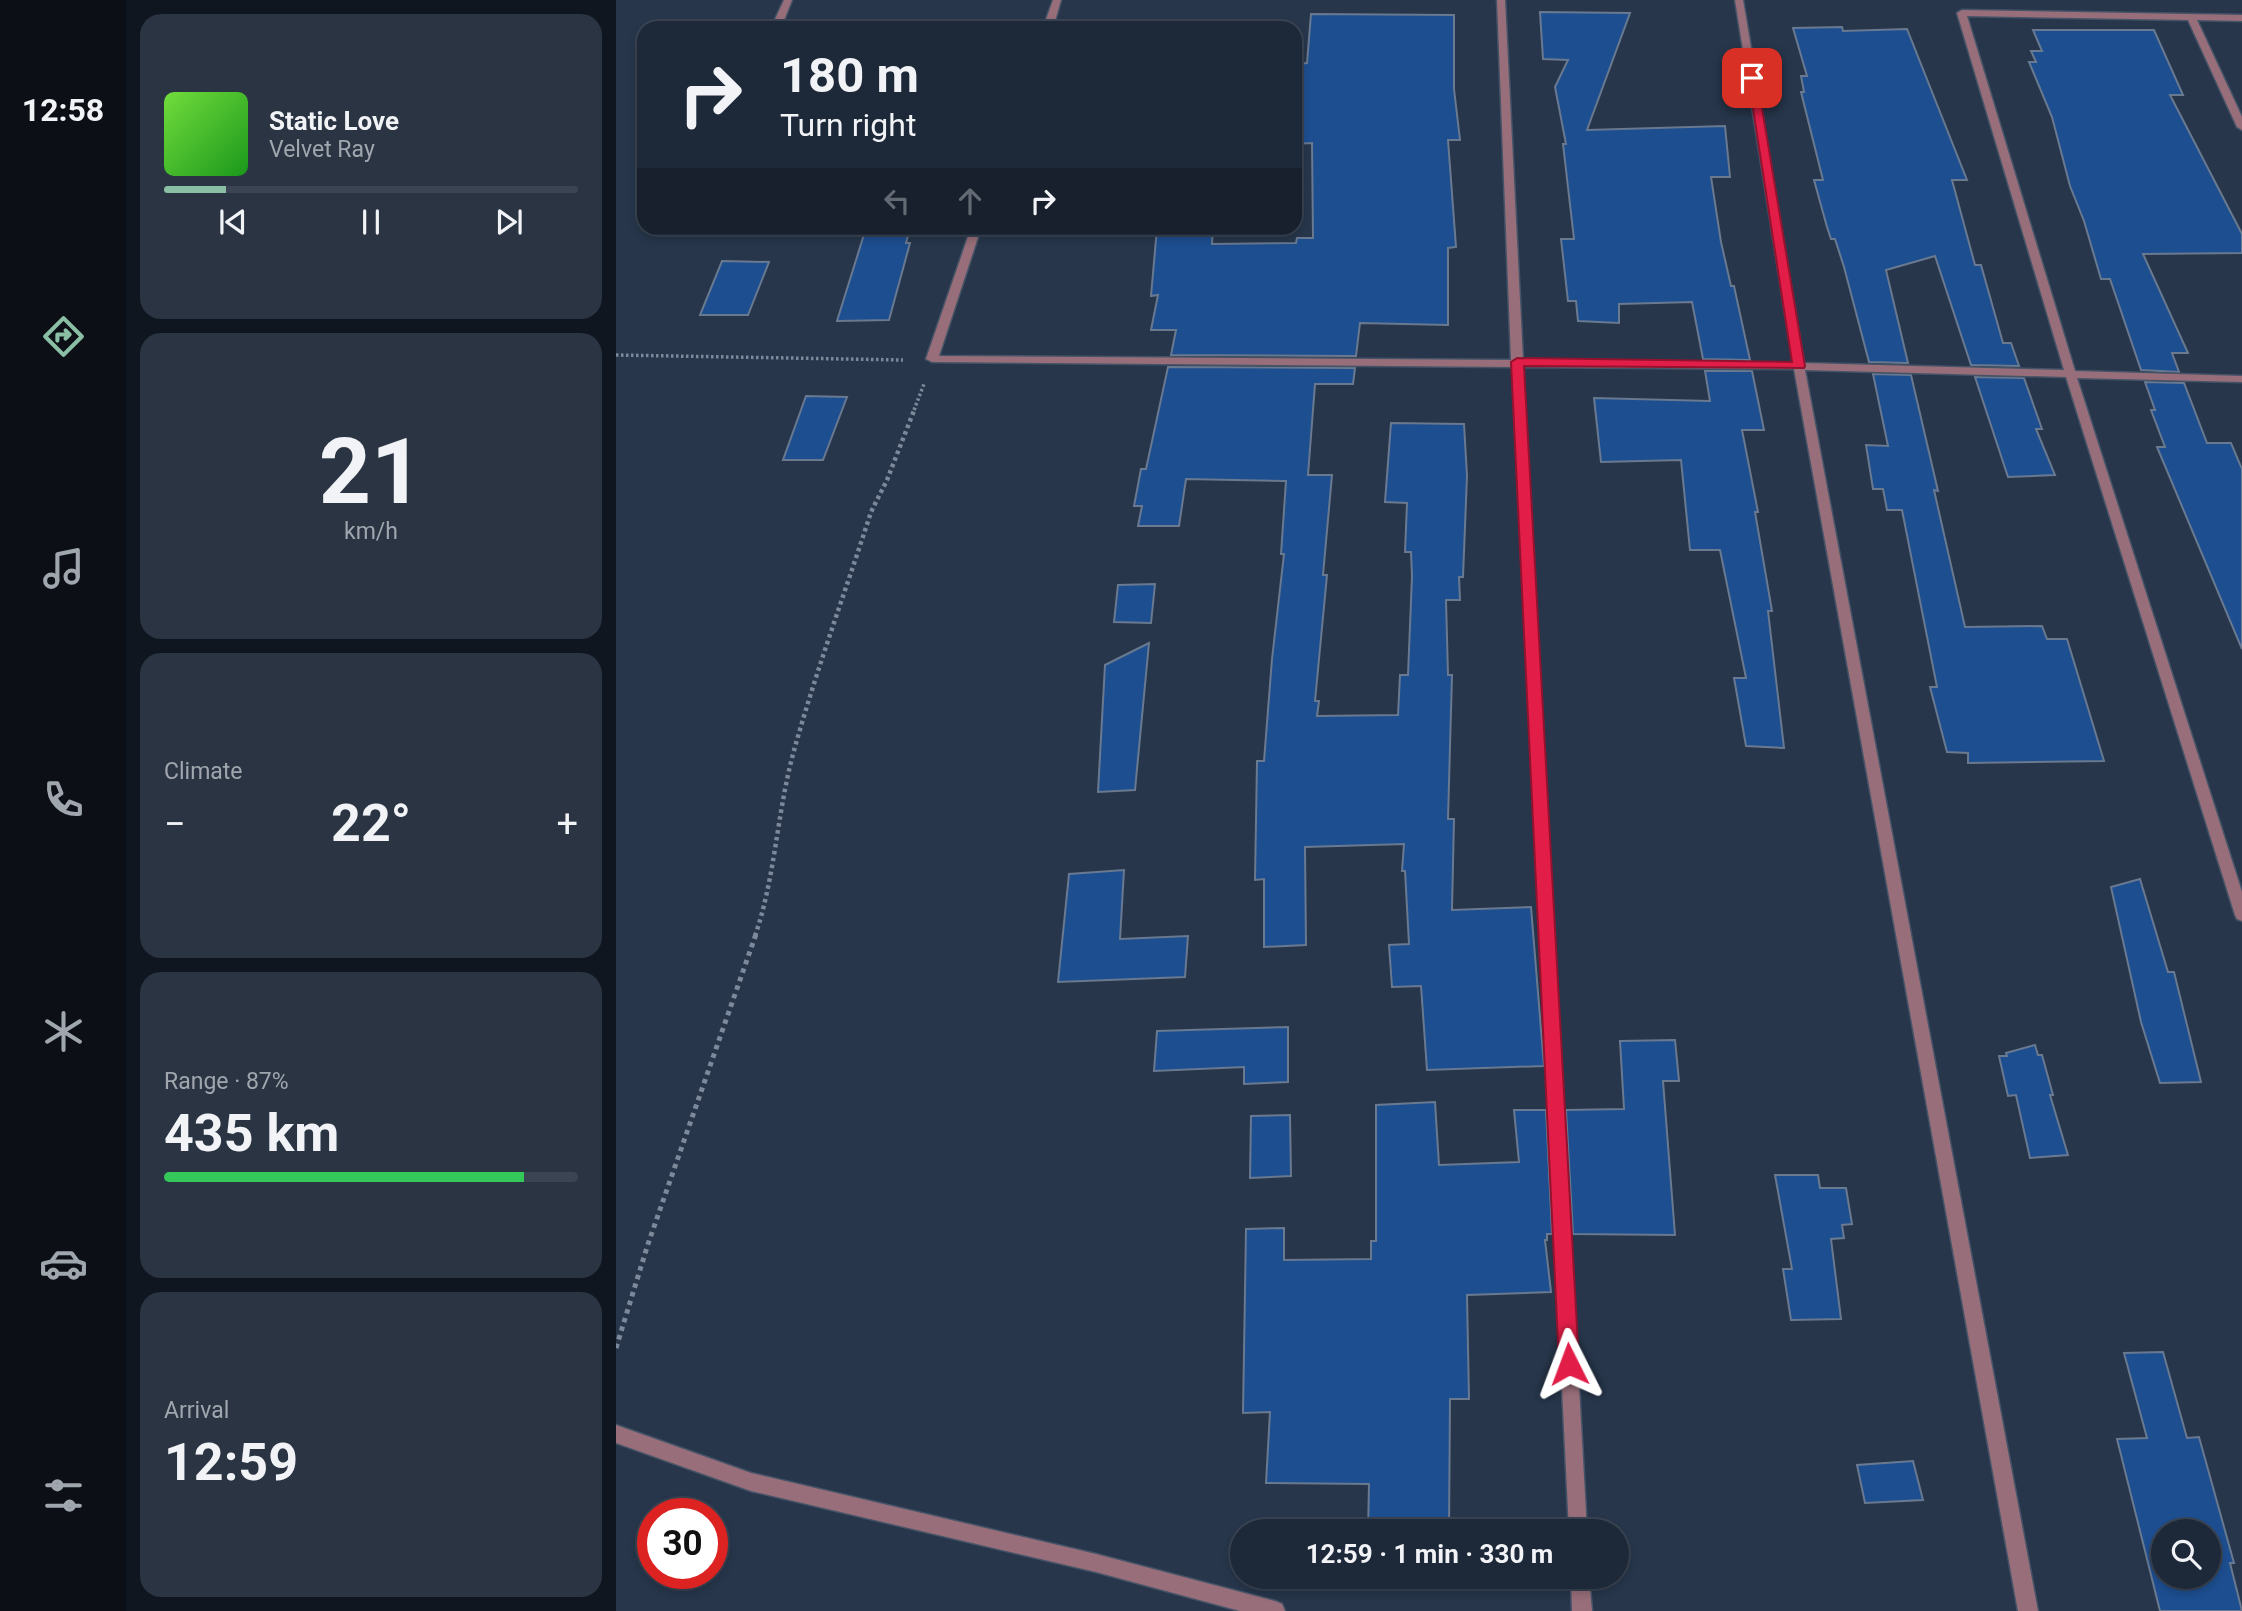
<!DOCTYPE html>
<html lang="en">
<head>
<meta charset="utf-8">
<style>
	body { margin:0; font-family:Roboto,sans-serif; background:#2a3443; color:#f1f3f6; height:100vh; display:flex; flex-direction:column; font-size:26px; white-space:nowrap }
	* { box-sizing:border-box; margin:0 }
	p { font-size:23px; color:#a0a6ae }
	.icon { flex:none; width:38px; height:38px; fill:none; stroke:currentColor; stroke-width:2; stroke-linecap:round; stroke-linejoin:round }
	.map { position:relative; flex:1; overflow:hidden }
	.panel { display:flex; flex-direction:column; gap:14px; padding:14px; background:#10161f; width:490px }
	.panel>* { flex:none }
	.guide { position:absolute; left:21px; top:21px; width:665px; height:214px; border-radius:21px; box-shadow:0 4px 10px #0003,0 0 0 2px #3b4453; background:#1d2838; color:#f1f3f6; overflow:hidden }
	.buttons { position:absolute; left:1535px; top:1519px; display:grid; gap:14px }
	.buttons a { display:grid; place-items:center; width:70px; height:70px; border-radius:50%; background:#1d2838; box-shadow:0 4px 10px #0003,0 0 0 2px #3b4453; font-size:35px }
	.speed { position:absolute; left:21px; top:1498px; display:flex; gap:14px; font-size:35px; font-weight:700; text-align:center }
	.speed>* { display:grid; place-content:center; width:91px; height:91px; border-radius:50%; background:#1d2838; box-shadow:0 4px 10px #0003,0 0 0 2px #3b4453; line-height:1 }
	.speed .limit { border:10px solid #d22; background:#fff; color:#111 }
	.pin { position:absolute; display:grid; place-items:center; width:60px; height:60px; color:#fff; margin:-30px; border-radius:14px; box-shadow:0 4px 10px #0006 }
	.me { position:absolute; width:77px; margin:-38px; rotate:357deg; stroke-linejoin:round; filter:drop-shadow(0 0 5px #0008) }
	.turn { display:flex; align-items:center; gap:24px; height:147px; padding:0 28px; font-size:32px }
	.turn .icon { width:91px; height:91px; stroke-width:2.5 }
	.turn b { display:block; font-size:49px; line-height:60px }
	.lanes { display:flex; align-items:center; height:66px; padding:0 28px; background:#0003; justify-content:center; gap:35px; direction:ltr }
	.lanes .off { opacity:.35 }
	.big { font-size:52px; font-weight:700; line-height:1.1 }
	.panel .tile { flex:1; display:flex; flex-direction:column; justify-content:center; gap:10px; min-width:0; padding:0 24px; border-radius:21px; background:#2a3443 }
	.panel .dial { align-items:center; gap:0 }
	.dial b { font-size:91px; line-height:1 }
	.song { display:flex; align-items:center; gap:21px }
	.cover { width:84px; height:84px; border-radius:10px; background:linear-gradient(135deg,hsl(100 70% 55%),hsl(120 70% 35%)) }
	.played { height:7px; border-radius:4px; background:linear-gradient(90deg,#8abfa5 15%,#3b4453 15%) }
	.keys { display:flex; justify-content:space-around; direction:ltr }
	.heat { display:flex; justify-content:space-between; align-items:center; font-size:38px; direction:ltr }
	.charge { height:10px; border-radius:5px; background:linear-gradient(90deg,#34c759 87%,#3b4453 0) }
	.trip { position:absolute; left:614px; top:1519px; width:399px; height:70px; border-radius:35px; background:#1d2838; box-shadow:0 4px 10px #0003,0 0 0 2px #3b4453; font-weight:700; line-height:70px; text-align:center }
	main { display:flex; flex:1; min-height:0 }
	.menu { display:flex; flex-direction:column; width:126px; justify-content:space-around; align-items:center; background:#0c1016; color:#a0a6ae }
	.menu .icon { width:49px; height:49px }
	.menu .on { color:#8abfa5 }
	.menu b { font-size:32px; color:#f1f3f6 }
	.map>svg:first-child { display:block }
</style>
</head>
<body>
<main>
<nav class="menu">
<b>12:58</b>
<svg class="icon on" aria-label="directions" viewBox="0 0 24 24"><path d="M12 3l9 9-9 9-9-9zM9 14v-3h6M13 9l2 2-2 2"/></svg>
<svg class="icon" aria-label="music" viewBox="0 0 24 24"><path d="M9 18V5l10-2v13"/><circle cx="6" cy="18" r="3"/><circle cx="16" cy="16" r="3"/></svg>
<svg class="icon" aria-label="phone" viewBox="0 0 24 24"><path d="M5 4h4l2 5-3 2q2 4 5 5l2-3 5 2v4C11 20 4 13 5 4z"/></svg>
<svg class="icon" aria-label="climate" viewBox="0 0 24 24"><path d="M12 3v18M4 7l16 10M4 17L20 7"/></svg>
<svg class="icon" aria-label="car" viewBox="0 0 24 24"><path d="M5 17H2v-5l4-1 3-4h7l3 4 3 1v5h-3M9 17h6M6 11h13"/><circle cx="7" cy="17" r="2"/><circle cx="17" cy="17" r="2"/></svg>
<svg class="icon" aria-label="filters" viewBox="0 0 24 24"><path d="M4 7h16M4 17h16"/><circle cx="9" cy="7" r="2"/><circle cx="15" cy="17" r="2"/></svg>
</nav>
<section class="panel">
<div class="tile">
<div class="song"><i class="cover"></i><div><b>Static Love</b><p>Velvet Ray</p></div></div>
<div class="played"></div>
<div class="keys"><svg class="icon" aria-label="previous" viewBox="0 0 24 24"><path d="M18 5L8 12l10 7zM5 5v14"/></svg><svg class="icon" aria-label="pause" viewBox="0 0 24 24"><path d="M8 5v14M16 5v14"/></svg><svg class="icon" aria-label="next" viewBox="0 0 24 24"><path d="M6 5l10 7-10 7zM19 5v14"/></svg></div>
</div>
<div class="tile dial"><b>21</b><p>km/h</p></div>
<div class="tile"><p>Climate</p>
<div class="heat"><a>−</a><b class="big">22°</b><a>+</a></div>
</div>
<div class="tile"><p>Range · 87%</p><b class="big">435 km</b><div class="charge"></div></div>
<div class="tile"><p>Arrival</p><b class="big">12:59</b></div>
</section>
<div class="map">
<svg width="1626" height="1611" viewBox="0 0 1626 1611">
	<rect width="100%" height="100%" fill="#27364b"/>
	<!-- building -->
	<path fill="#1d4e90" stroke="#687990" stroke-width="2" fill-rule="evenodd" d="M924 12 1014 13 971 130 1109 126 1114 177H1095L1105 242 1115 286H1118L1134 360 1087 359 1076 302 1003 304V323L962 321 960 301H952L945 239H958L947 144H950L939 87 952 60 927 59Z
		M695 14 838 15V89L844 140H832L840 247 832 248V325L744 323 740 356 555 355 560 330H535L542 295 535 296 541 228H597L596 244 680 243 681 238H697L696 143 679 144 682 64 691 63Z
		M1226 27 1227 31 1291 29 1351 180H1336L1359 265H1365L1387 343H1395L1403 366 1355 365 1319 256 1270 270 1292 363 1253 362 1228 267 1219 239H1215L1211 227 1198 180H1207L1185 92H1188L1185 76H1191L1177 28Z
		M1417 30H1538L1567 95H1554L1626 234V253L1527 254 1572 353H1556L1563 372 1525 370 1494 279H1485L1468 221 1454 186 1436 117 1413 62H1420L1415 51H1426Z
		M250 228H294L290 243H294L273 320 221 321Z
		M106 261 153 262 132 315H84Z
		M552 367 739 368 737 384H699L692 475H716L707 575H711L699 701H703L701 716 782 715 784 675H792L796 576 795 552H789L791 503 769 502 775 423 848 424 851 476 847 577H843L844 600H830L832 675H836L832 819H838L836 910 915 907 928 1066 811 1070 805 986 776 987 773 945 793 944 789 871H786L788 844 689 847 690 945 648 947V879L639 880 641 761H648L656 659 668 554H665L670 481 570 479 563 526H522L526 506H518L525 469H530Z
		M1089 371H1136L1148 430H1126L1142 512H1139L1156 611H1152L1168 748 1130 746 1118 678H1130L1104 550H1074L1065 460 985 462 978 398 1094 401Z
		M1257 374 1295 375 1322 491 1318 490 1349 627 1426 626 1431 639H1451L1488 761 1352 763V753L1331 752 1314 687H1321L1286 510H1271L1267 489H1257L1250 445 1272 446Z
		M1359 377 1408 378 1426 429H1420L1439 475 1392 477Z
		M1529 382 1568 383 1591 443H1615L1626 469V649L1541 447H1549L1535 410H1539Z
		M190 396 231 397 207 460H167Z
		M539 584 535 623 498 622 502 585Z
		M533 643 519 790 482 792 489 665Z
		M508 870 504 939 572 936 569 977 442 982 453 874Z
		M1524 879 1552 972H1558L1585 1082 1544 1083 1525 1022 1495 887Z
		M672 1027V1082L628 1084V1067L538 1071 541 1031Z
		M1059 1040 1063 1081H1047L1059 1235 957 1234 950 1110 1008 1109 1004 1041Z
		M1419 1045 1422 1055H1426L1437 1095H1434L1452 1155 1414 1158 1400 1095 1392 1096 1383 1056H1391L1390 1053Z
		M819 1102 823 1165 903 1162 898 1110H930L936 1234H931V1240H929L935 1292 851 1295 853 1399H834L833 1531H752L753 1484 650 1483 654 1412 627 1413 630 1229 668 1228V1260L755 1259V1241H760V1105Z
		M674 1115 675 1176 634 1178 635 1116Z
		M1159 1175H1202L1204 1188H1230L1236 1224 1226 1225 1228 1238 1215 1239 1225 1319 1175 1320 1167 1269H1176Z
		M1547 1352 1571 1438 1583 1437 1618 1563H1614L1626 1611H1544L1501 1439 1531 1438 1508 1353ZM1547 1531H1592V1577H1547Z
		M1297 1461 1307 1500 1249 1503 1241 1465Z"/>
	<g fill="none" stroke-linecap="round" stroke-linejoin="round">
		<!-- minor casing -->
		<g stroke="#455367" stroke-width="3">
			<path id="minor" d="M168 0H176L165 28H155Z
				M437 0H445L437 28H427Z
				M881 0H889L907 360 1177 363 1119 0H1127L1188 363 1448 370 1341 13 1346 10 1626 15V21L1581 20 1626 117V130L1621 127 1572 20 1351 16 1459 371 1626 376V382L1461 378 1626 892V921L1621 919 1619 915 1450 377 1189 370 1422 1611H1402L1178 369 907 367 971 1531H953L896 367 316 362 310 359 355 228H365L323 356 895 360Z
				M0 1425 135 1473 480 1554 659 1601 666 1604 669 1611H624L480 1572 135 1491 0 1443Z
				M955 1577H973L976 1611H956Z"/>
		</g>
		<!-- path-far2 -->
		<path stroke="#7d899a" stroke-width="3.5" stroke-dasharray="2.5 2.5" stroke-linecap="butt" d="M0 355 287 360
			M298 410 308 384"/>
		<!-- path-far1 -->
		<path stroke="#7d899a" stroke-width="4.5" stroke-dasharray="3.5 3.5" stroke-linecap="butt" d="M139 936C160 875 161 809 179 747 201 668 230 590 255 512L271 480 299 408"/>
		<!-- path -->
		<path stroke="#7d899a" stroke-width="5" stroke-dasharray="4.5 4.5" stroke-linecap="butt" d="M0 1348 32 1244 140 934"/>
		<!-- minor -->
		<use href="#minor" fill="#976e79" fill-rule="evenodd"/>
	</g>
	<!-- route -->
	<path fill="#e11d48" stroke="#92132f" stroke-width="2" d="M1132 76 1141 78 1189 366 1188 368 908 366 963 1364 960 1371 953 1374 946 1371 943 1364 895 362 901 358 1176 362Z"/>
</svg>
<div class="buttons">
<a><svg class="icon" aria-label="search" viewBox="0 0 24 24"><circle cx="10" cy="10" r="6"/><path d="M15 15l6 6"/></svg></a>
</div>
<div class="speed"><div class="limit">30</div></div>
<div class="pin" style="left:1136px;top:78px;background:#d93025"><svg class="icon" aria-label="arrive" viewBox="0 0 24 24"><path d="M6 21V4h12l-3 4 3 4H6"/></svg></div>
<svg class="me" style="left:953px;top:1364px" viewBox="-20 -20 40 40"><path d="M0-17L14 15 0 8-14 15z" fill="#e11d48" stroke="#fff" stroke-width="4"/></svg>
<div class="trip">12:59 · 1 min · 330 m</div>
<div class="guide">
<div class="turn"><svg class="icon" aria-label="right" viewBox="0 0 24 24"><path d="M7 20v-9h11M14 6l5 5-5 5"/></svg><div><b>180 m</b>Turn right</div></div>
<div class="lanes"><svg class="icon off" aria-label="left" viewBox="0 0 24 24"><path d="M17 20v-9H6M10 6l-5 5 5 5"/></svg><svg class="icon off" aria-label="ahead" viewBox="0 0 24 24"><path d="M12 20V5M6 11l6-6 6 6"/></svg><svg class="icon" aria-label="right" viewBox="0 0 24 24"><path d="M7 20v-9h11M14 6l5 5-5 5"/></svg></div>
</div>
</div>
</main>
</body>
</html>
